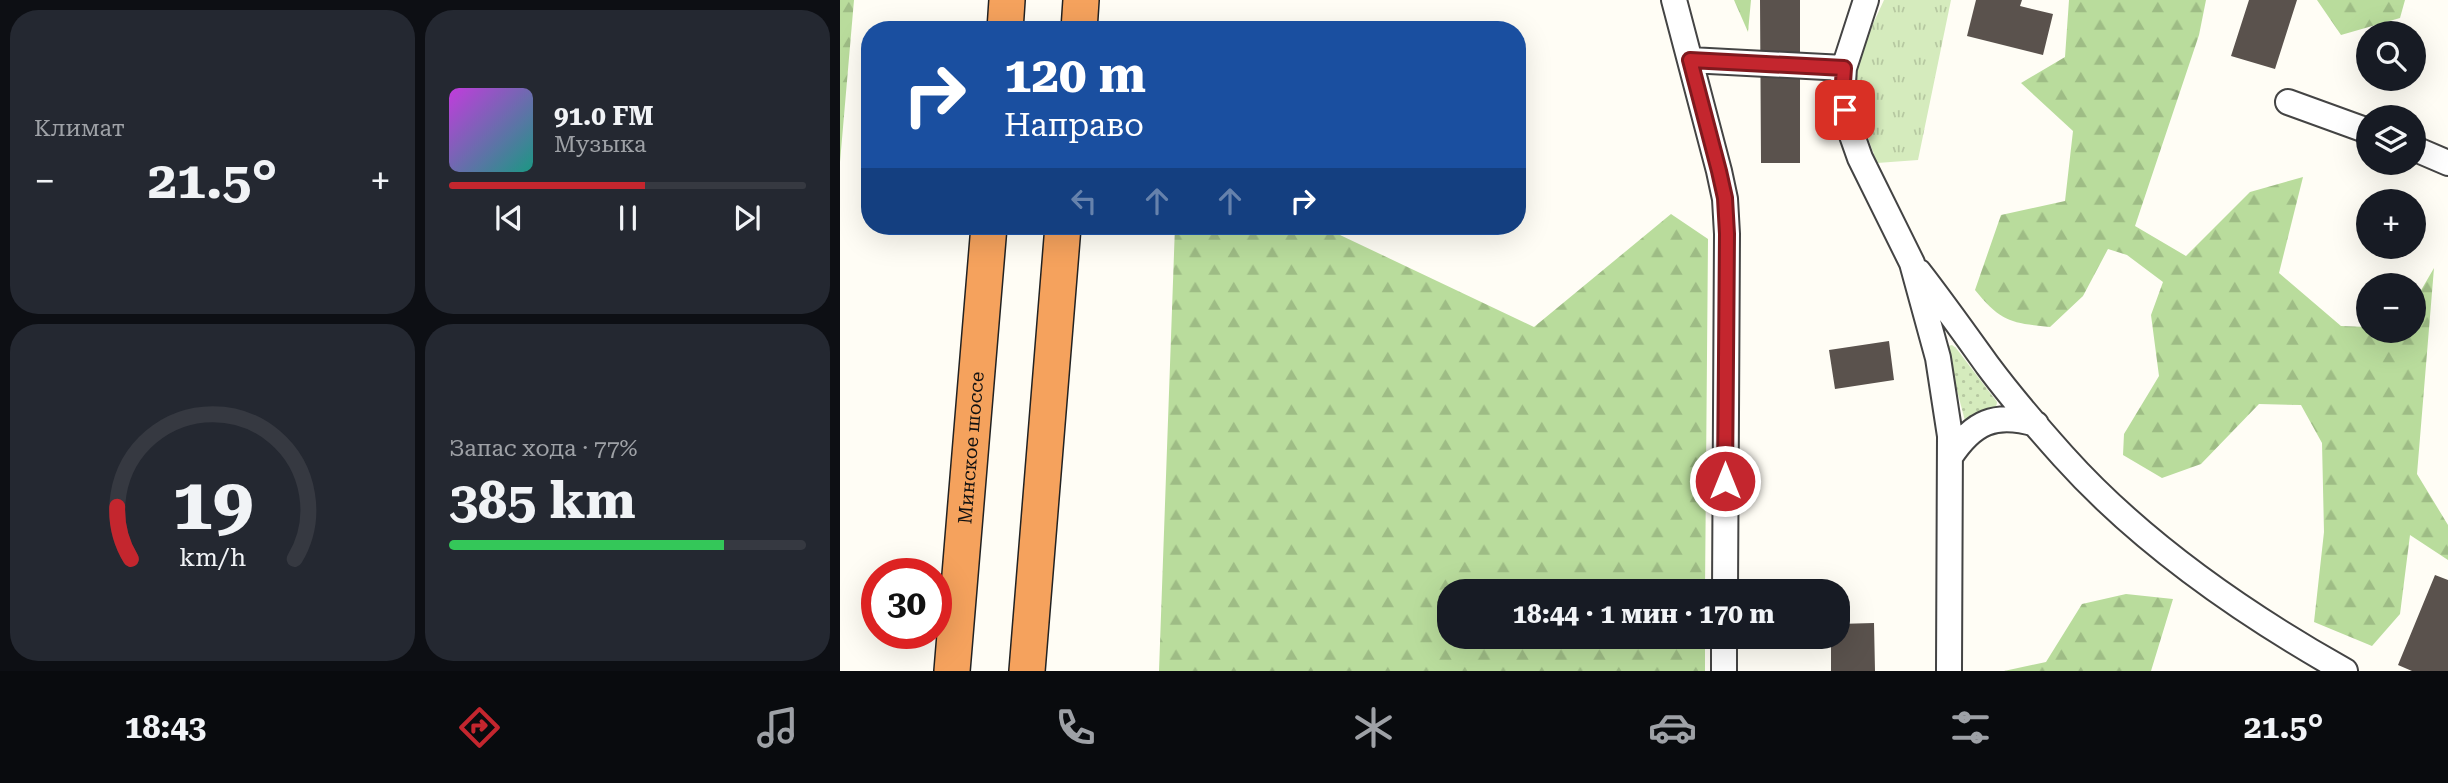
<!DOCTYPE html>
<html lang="ru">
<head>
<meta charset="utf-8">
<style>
	body { margin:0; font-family:"Roboto Serif",serif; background:#242831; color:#f1f3f6; height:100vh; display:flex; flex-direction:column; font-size:26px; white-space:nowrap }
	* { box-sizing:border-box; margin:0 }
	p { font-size:23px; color:#9ea1a6 }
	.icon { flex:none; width:38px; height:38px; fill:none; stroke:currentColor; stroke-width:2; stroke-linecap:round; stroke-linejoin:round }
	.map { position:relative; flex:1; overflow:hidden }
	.panel { display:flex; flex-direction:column; gap:10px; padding:10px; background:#0d0f14; width:840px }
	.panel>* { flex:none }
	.hud { position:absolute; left:21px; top:21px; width:665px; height:214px; border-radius:28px; box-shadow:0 7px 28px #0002; background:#1a4fa0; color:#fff; overflow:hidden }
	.fabs { position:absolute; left:1516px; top:21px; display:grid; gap:14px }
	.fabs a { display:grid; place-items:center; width:70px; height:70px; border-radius:50%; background:#171b24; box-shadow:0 7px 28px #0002; font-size:35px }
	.speed { position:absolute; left:21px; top:558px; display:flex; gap:14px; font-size:35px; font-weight:700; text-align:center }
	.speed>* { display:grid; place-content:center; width:91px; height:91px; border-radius:50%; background:#171b24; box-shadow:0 7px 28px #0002; line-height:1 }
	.speed .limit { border:10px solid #d22; background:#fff; color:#111 }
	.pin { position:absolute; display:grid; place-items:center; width:60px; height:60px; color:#fff; margin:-30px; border-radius:14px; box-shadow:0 4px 10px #0006 }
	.me { position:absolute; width:77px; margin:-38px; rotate:0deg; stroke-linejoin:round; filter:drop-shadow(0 0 5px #0008) }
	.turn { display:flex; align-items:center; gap:24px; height:147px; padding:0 28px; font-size:32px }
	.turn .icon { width:91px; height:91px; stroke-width:2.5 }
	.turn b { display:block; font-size:49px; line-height:60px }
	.lanes { display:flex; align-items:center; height:66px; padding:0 28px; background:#0003; justify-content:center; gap:35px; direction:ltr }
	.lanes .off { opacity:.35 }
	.big { font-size:52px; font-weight:700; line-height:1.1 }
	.panel .tile { flex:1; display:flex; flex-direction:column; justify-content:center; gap:10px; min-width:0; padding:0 24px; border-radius:28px; background:#242831 }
	.panel .dial { align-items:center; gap:0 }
	.dial svg { height:182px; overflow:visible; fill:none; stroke:#363941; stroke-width:7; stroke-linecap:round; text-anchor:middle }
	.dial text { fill:#f1f3f6; stroke:none }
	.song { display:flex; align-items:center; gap:21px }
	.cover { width:84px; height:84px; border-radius:10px; background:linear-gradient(135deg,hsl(290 70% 55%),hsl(170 70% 35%)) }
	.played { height:7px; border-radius:4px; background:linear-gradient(90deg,#c4262e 55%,#363941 55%) }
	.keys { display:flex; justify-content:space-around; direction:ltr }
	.heat { display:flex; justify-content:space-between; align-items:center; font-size:38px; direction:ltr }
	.charge { height:10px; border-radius:5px; background:linear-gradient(90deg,#34c759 77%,#363941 0) }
	.panel .tiles { flex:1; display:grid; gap:10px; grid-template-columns:repeat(2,1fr) }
	.trip { position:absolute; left:597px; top:579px; width:413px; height:70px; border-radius:28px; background:#171b24; box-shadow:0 7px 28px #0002; font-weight:700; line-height:70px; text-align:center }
	.tabs { display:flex; height:112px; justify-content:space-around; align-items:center; background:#090b0e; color:#9ea1a6 }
	.tabs .icon { width:49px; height:49px }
	.tabs .selected { color:#c4262e }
	.tabs b { font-size:32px; color:#f1f3f6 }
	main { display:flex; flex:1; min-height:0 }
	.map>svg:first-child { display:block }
</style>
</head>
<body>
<main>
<section class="panel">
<div class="tiles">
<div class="tile"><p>Климат</p>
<div class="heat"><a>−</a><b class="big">21.5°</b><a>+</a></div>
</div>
<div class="tile">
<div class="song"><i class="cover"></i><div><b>91.0 FM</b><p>Музыка</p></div></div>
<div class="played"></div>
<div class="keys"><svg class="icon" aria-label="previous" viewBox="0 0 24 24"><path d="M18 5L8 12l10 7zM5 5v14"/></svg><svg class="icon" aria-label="pause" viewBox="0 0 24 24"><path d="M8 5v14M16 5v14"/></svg><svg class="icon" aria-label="next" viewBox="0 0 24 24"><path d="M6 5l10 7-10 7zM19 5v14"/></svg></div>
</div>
<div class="tile dial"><svg viewBox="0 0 100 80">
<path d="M14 69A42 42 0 1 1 86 69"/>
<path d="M14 69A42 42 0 0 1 8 46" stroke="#c4262e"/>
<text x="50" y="56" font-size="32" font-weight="700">19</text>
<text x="50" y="72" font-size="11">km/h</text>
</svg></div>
<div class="tile"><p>Запас хода · 77%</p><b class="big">385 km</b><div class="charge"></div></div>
</div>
</section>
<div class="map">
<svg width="1608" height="671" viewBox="0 0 1608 671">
	<defs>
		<pattern id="grass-dots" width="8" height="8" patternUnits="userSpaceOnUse" patternTransform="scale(1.75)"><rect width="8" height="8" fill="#d5ebbd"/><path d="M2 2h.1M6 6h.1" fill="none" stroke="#b6c8a1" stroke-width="1.8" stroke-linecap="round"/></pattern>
		<pattern id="forest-firs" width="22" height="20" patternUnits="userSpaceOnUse" patternTransform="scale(1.75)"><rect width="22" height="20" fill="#b9dc9c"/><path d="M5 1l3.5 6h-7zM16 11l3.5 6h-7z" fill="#9ebc85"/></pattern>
		<pattern id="park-tufts" width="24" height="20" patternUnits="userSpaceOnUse" patternTransform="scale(1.75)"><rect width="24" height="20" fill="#d5ebbd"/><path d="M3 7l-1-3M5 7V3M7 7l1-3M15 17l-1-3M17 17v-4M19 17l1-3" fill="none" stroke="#b6c8a1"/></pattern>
	</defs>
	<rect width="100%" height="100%" fill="#fffdf5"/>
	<!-- grass -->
	<path fill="url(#grass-dots)" d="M1112 345 1116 348 1157 402 1156 408 1129 421H1125L1107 352 1108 346Z"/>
	<!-- forest -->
	<path fill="url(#forest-firs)" d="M0 0H14L0 162Z
		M894 0H911L908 32Z
		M1229 0H1366L1359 35 1295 226 1346 256 1410 192 1463 177 1439 273 1501 326 1528 327V331H1573V304L1594 268 1577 474 1608 525V560L1570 535 1560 614 1532 646 1474 622 1484 532 1482 443 1461 405 1419 404 1361 464 1322 478 1283 455 1284 434 1319 376 1311 315 1323 282 1287 255 1268 249 1243 296 1210 327C1171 323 1161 322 1135 290L1161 215 1225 201 1233 131 1181 83 1225 57Z
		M1477 0H1565L1560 18 1501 35Z
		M831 214 868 239 865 591 609 592V637H865V671H319L335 226H481L694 327Z
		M1286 594 1333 599 1311 671H1164L1206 662 1242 604Z"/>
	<!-- park -->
	<path fill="url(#park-tufts)" d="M1044 0H1111L1078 160 1037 163C1025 129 1010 92 1020 56 1026 37 1036 18 1044 0Z"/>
	<!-- building -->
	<path fill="#5a524d" d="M920 0H960V163H921Z
		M1136 0H1182L1180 6 1213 14 1203 55 1127 36Z
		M1409 0H1457L1435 69 1391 56Z
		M1049 341 1054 380 995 389 989 350Z
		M1595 575 1608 580V671H1572L1558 665Z
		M1034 623 1035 671H991V637H998V624Z"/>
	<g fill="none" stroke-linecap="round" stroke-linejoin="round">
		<!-- minor casing -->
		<g stroke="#444" stroke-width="28">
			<path id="minor" d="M834 0 879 171 885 199 887 234 885 592
				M1026 0 1004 68 1002 96 1008 124 1020 158 1072 263 1098 358 1110 436 1109 671
				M850 60 1004 68
				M1448 102 1528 131
				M1573 148 1608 163
				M1079 272C1103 303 1125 334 1148 366 1171 397 1197 427 1223 456 1302 544 1402 613 1505 671
				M1110 457C1133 422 1155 412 1196 424
				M884 671V637"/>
		</g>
		<!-- highway casing -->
		<g stroke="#222" stroke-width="38">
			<g id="highway">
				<path d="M165 30 167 0"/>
				<path d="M239 30 241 0"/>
				<path id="s1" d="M112 671 149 226"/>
				<path d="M187 671 223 226"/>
			</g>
		</g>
		<!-- minor -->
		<use href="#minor" stroke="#fff" stroke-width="24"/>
		<!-- highway -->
		<use href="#highway" stroke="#f5a25d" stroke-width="35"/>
	</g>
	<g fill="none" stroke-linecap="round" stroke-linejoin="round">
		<!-- route casing -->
		<g stroke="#7f191e" stroke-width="18">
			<path id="route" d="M885 481 887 234 885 198 879 171 850 60 1004 68 1002 96 1005 110"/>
		</g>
		<!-- route -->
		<use href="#route" stroke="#c4262e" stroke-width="12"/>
	</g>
	<g text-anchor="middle" stroke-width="7" stroke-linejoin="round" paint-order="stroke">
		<!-- street labels -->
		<g font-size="19" fill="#111" stroke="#fff">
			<text dy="7" stroke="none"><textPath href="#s1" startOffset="224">Минское шоссе</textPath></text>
		</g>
	</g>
</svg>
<div class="fabs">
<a><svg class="icon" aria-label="search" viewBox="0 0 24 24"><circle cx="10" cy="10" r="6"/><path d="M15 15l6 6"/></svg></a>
<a><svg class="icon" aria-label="layers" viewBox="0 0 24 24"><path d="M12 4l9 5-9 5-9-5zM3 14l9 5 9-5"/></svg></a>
<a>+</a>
<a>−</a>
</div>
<div class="speed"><div class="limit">30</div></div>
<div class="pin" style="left:1005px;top:110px;background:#d93025"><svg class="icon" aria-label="arrive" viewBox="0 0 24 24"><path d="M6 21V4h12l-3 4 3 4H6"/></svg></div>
<svg class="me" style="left:885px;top:481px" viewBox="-20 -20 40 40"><circle r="17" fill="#c4262e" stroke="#fff" stroke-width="3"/><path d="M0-11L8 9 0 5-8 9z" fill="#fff"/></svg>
<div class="trip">18:44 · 1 мин · 170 m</div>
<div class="hud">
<div class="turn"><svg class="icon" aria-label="right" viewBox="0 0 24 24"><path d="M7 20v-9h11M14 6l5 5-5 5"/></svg><div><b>120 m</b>Направо</div></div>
<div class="lanes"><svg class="icon off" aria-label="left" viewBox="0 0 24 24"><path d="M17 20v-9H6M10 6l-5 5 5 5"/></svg><svg class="icon off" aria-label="ahead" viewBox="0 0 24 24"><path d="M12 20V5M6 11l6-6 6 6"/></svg><svg class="icon off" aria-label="ahead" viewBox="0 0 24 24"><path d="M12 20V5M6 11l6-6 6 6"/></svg><svg class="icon" aria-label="right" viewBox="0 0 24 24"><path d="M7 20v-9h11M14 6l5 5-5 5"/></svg></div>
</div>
</div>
</main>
<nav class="tabs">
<b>18:43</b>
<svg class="icon selected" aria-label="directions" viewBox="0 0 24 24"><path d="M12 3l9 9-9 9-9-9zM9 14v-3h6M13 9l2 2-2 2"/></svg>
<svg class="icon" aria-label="music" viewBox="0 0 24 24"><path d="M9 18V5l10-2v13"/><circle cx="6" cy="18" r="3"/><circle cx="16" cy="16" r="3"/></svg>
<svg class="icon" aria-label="phone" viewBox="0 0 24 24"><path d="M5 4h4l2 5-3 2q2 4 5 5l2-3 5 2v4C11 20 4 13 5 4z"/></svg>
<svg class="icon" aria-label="climate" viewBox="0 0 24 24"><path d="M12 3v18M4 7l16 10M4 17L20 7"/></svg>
<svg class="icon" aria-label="car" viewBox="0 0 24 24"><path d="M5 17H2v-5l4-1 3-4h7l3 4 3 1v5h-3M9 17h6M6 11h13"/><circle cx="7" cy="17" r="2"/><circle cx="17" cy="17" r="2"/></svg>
<svg class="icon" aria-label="filters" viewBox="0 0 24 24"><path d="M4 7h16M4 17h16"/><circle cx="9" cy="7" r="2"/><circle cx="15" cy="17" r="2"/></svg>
<b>21.5°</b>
</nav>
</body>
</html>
